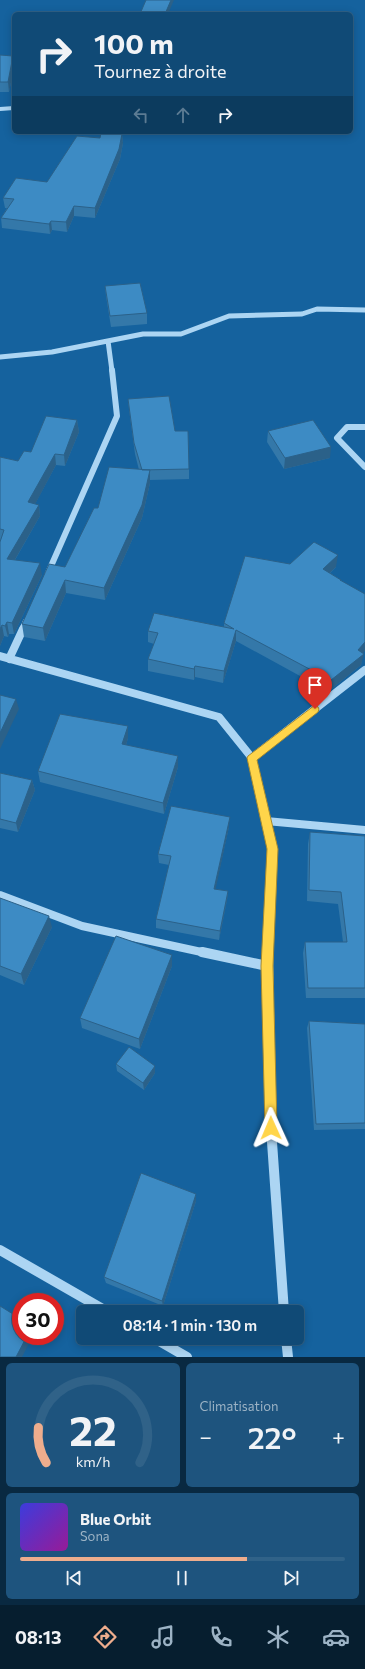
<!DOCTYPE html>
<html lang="fr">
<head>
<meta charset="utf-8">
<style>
	body { margin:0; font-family:Commissioner,sans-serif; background:#1e547e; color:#f1f3f6; height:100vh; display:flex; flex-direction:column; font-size:15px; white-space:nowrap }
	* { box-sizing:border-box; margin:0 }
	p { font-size:13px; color:#9cb3c5 }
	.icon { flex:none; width:22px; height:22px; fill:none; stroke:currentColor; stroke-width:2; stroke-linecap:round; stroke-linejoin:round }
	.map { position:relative; height:1357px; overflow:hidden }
	.drawer { display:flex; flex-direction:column; gap:6px; padding:6px; background:#092941; flex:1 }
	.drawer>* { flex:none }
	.top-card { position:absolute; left:12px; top:12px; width:341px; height:122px; border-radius:6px; box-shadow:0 2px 10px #0003,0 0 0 1px #306288; background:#104a76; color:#f1f3f6; overflow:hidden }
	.speed { position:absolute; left:12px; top:1293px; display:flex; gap:8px; font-size:20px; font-weight:700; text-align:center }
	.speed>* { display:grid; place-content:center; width:52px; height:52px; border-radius:50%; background:#104a76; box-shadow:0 2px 10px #0003,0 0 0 1px #306288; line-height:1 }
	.speed .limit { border:6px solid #d22; background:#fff; color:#111 }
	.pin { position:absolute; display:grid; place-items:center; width:34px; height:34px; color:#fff; margin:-41px -17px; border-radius:50% 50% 50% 0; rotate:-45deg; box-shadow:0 0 4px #0007 }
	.pin .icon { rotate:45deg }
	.me { position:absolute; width:44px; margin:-22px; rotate:359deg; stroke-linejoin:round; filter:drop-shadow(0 0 3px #0008) }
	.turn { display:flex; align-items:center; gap:14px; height:84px; padding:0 16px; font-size:18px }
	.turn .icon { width:52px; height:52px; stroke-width:2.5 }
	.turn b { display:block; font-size:28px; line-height:34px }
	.lanes { display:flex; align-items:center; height:38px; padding:0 16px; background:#0003; justify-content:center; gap:20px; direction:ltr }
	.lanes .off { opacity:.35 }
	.big { font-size:30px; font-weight:600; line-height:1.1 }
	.drawer .card { flex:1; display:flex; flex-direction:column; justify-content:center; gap:6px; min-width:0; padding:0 14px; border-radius:6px; background:#1e547e }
	.drawer .dial { align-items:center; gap:0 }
	.dial svg { height:104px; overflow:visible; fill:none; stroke:#306288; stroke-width:7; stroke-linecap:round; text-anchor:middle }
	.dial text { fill:#f1f3f6; stroke:none }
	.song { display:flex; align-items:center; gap:12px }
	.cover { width:48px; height:48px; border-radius:6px; background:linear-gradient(135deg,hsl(240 70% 55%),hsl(300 70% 35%)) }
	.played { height:4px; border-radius:2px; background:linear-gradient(90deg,#eead8d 70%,#306288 70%) }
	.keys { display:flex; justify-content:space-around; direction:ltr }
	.heat { display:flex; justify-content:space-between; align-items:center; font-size:22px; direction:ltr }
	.drawer .tiles { flex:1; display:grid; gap:6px; grid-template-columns:1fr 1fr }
	.card:last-child { grid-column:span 2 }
	.trip { position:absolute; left:76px; top:1305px; width:228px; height:40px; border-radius:6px; background:#104a76; box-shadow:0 2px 10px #0003,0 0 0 1px #306288; font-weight:600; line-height:40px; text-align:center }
	.menu { display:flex; height:64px; justify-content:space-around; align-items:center; background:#061e2f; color:#9cb3c5 }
	.menu .icon { width:28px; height:28px }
	.menu .on { color:#eead8d }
	.menu b { font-size:18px; color:#f1f3f6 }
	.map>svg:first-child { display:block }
</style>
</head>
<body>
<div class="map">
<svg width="365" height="1357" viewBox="0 0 365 1357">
	<rect width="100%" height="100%" fill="#15629e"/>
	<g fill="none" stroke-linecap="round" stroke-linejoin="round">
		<!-- minor-far4 -->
		<path stroke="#acd5f3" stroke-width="4" d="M0 109 14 108"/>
		<!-- minor-far3 -->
		<path stroke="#acd5f3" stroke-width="5" d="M108 341 112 371
			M0 357 52 352 143 334H181L229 316 302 314 317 309 365 310"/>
		<!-- minor-far2 -->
		<path stroke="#acd5f3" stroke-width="6" d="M365 427H347L337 438 365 467
			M48 573 117 416 112 370
			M22 630 26 621"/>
		<!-- minor-far1 -->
		<path stroke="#acd5f3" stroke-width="8" d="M0 656 219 717 252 758 272 849 268 953
			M9 659 23 629
			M252 758 365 670
			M266 821 365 830
			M0 895 82 926 206 953"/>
		<!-- minor -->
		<path stroke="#acd5f3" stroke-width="10" d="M202 952 267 966
			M268 952 271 1128 284 1312
			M0 1250 108 1312
			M154 1338 187 1357
			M286 1338 288 1357"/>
	</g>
	<!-- wall -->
	<path fill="#3478a9" d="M0 55 14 64V68L9 92H0Z
		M122 134 123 143 120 159 95 218 74 216 67 232 52 230 50 234 2 228 1 218 7 208H5L3 198 47 182 100 138Z
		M105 286 147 313V324L111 327 106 296Z
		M128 399 175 431 189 469V479L150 480V483L142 518 105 600 66 593 45 641 24 637 22 624 65 567 98 508 139 470 135 454 129 409Z
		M77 420 79 432 65 466 56 465 35 504 39 505 40 516 15 560 42 575 14 634H9L8 637 4 636 0 646V542L1 540H0V457L18 461Z
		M268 431 330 458 284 469 267 442Z
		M290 564 336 567 330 573 341 580V581L363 653 361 665 324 695 311 686V682L236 641 223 683 195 677 194 680 148 671V659L154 644 148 642V631L224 627V623Z
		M128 738 126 745 178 756V767L164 814 40 782 38 771Z
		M0 773 32 780 35 790 18 832 0 828Z
		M229 827 215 889 228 891 227 900 219 940 156 928V919L169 865 159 863 158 854Z
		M310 832 365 836V998H306L303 953 305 942H343L338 904 307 901 308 844Z
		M0 898 52 927 24 985 0 975Z
		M172 966 140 1049 82 1028 80 1018Z
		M309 1021 365 1024V1129L314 1130 307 1028Z
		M116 1064 155 1066V1073L144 1090 117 1071Z
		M196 1201 163 1306 106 1283 104 1277Z"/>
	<!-- shaded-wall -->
	<path fill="#2b6189" d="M171 0H174L168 14H165Z
		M13 56 14 68 9 92 8 82Z
		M122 134 123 143 120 159 95 218V208Z
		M74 206V216L67 232 66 222Z
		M51 221 52 230 50 234 49 224Z
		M77 420 79 432 65 466 64 455Z
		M331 447 330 458 284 469 285 458Z
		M55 454 56 465 30 514 28 502Z
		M150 470V483L142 518 105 600 104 588Z
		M39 505 40 516 9 570 7 559Z
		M338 555 336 567 322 580 323 569Z
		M40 563 42 575 14 634 12 623Z
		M65 580 66 593 45 641 43 628Z
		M7 622 9 634 8 637 5 626Z
		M2 625 4 636 0 646V629Z
		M236 630V641L223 683 224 671Z
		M365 642V651L359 657 364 654 361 665 324 695 326 684Z
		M195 666V677L194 680V669Z
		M16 699 19 709 0 749V733Z
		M128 726V738L123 756 122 744Z
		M178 756V767L164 814 163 803Z
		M32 780 35 790 18 832 16 823Z
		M230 817 229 827 214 897V889Z
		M228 891 227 900 219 940 220 931Z
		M49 916 52 927 24 985 21 974Z
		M172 955V966L140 1049 139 1039Z
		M155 1066V1073L144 1090 143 1083Z
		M196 1194V1201L163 1306 162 1301Z
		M27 1336H33L22 1357H16Z"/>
	<!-- building -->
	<path fill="#3d8bc4" stroke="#2b6189" d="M146 0H171L165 14H140Z
		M0 55 13 56 8 82H0Z
		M101 133 122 134 119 149 95 208 74 206 66 222 51 221 49 224 1 218 14 199 3 198 16 178 47 182 77 136 100 138Z
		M140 283 147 313 110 316 105 286Z
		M169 396 175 431H188L189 469 142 470 134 443 128 399Z
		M46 416 77 420 64 455 55 454 28 502 39 505 7 559 40 563 12 623 7 622 5 626 2 625 0 629V542L4 530 0 529V457L18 461 24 451 31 452Z
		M313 420 331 447 285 458 268 431Z
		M109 467 150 470 142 505 104 588 65 580 43 628 22 624 49 564 65 567 94 508H98Z
		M314 542 338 555 323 569 341 580H340L365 594V642L358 650 364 654 326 684 312 675 315 672 236 630 224 671 195 666 194 669 148 659 158 633 148 631 154 613 234 629 224 623 245 556 290 564Z
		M0 695 16 699 0 733Z
		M60 714 128 726 122 744 178 756 163 803 38 771Z
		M0 773 32 780 16 823 0 819Z
		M171 806 230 817 214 889 228 891 220 931 156 919 171 856 158 854Z
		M310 832 365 836V988H308L305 942H347L341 892 309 890Z
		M0 898 49 916 21 974 0 966Z
		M116 936 172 955 139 1039 80 1018Z
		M309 1021 365 1024V1123L316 1124Z
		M129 1047 155 1066 143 1083 116 1064Z
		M141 1173 196 1194 162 1301 104 1277Z
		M0 1306 21 1319V1336H27L16 1357H0Z"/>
	<!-- route -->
	<path fill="#ffd54a" stroke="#a68a30" d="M315 705 318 707 319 709 318 712 257 760 278 849 273 966 277 1128 275 1132 271 1134 266 1132 265 1128 261 966 267 849 247 758 248 756Z"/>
</svg>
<div class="speed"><div class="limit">30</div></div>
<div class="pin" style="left:315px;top:709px;background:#d93025"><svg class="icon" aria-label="arrive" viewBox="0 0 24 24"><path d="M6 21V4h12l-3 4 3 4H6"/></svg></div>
<svg class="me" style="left:271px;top:1128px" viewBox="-20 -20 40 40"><path d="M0-17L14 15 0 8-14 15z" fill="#ffd54a" stroke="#fff" stroke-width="4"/></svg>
<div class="trip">08:14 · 1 min · 130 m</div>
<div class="top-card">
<div class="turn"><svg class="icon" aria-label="right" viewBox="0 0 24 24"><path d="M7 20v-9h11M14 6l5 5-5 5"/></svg><div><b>100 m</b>Tournez à droite</div></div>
<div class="lanes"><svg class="icon off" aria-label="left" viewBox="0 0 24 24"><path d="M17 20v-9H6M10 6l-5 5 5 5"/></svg><svg class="icon off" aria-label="ahead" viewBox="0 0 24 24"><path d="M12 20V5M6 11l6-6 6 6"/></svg><svg class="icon" aria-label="right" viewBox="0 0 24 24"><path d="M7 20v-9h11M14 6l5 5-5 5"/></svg></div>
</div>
</div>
<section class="drawer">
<div class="tiles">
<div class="card dial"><svg viewBox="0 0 100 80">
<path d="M14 69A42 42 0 1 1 86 69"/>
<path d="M14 69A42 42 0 0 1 8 42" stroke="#eead8d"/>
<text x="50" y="56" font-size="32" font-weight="700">22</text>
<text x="50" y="72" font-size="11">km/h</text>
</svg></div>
<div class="card"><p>Climatisation</p>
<div class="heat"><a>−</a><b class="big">22°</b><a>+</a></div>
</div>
<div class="card">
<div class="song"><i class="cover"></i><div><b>Blue Orbit</b><p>Sona</p></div></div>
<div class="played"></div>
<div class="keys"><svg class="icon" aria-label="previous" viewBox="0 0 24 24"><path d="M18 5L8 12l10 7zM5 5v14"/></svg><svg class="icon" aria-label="pause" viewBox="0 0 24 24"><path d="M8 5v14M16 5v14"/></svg><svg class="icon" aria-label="next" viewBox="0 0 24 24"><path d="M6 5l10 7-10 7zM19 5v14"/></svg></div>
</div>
</div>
</section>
<nav class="menu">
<b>08:13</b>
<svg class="icon on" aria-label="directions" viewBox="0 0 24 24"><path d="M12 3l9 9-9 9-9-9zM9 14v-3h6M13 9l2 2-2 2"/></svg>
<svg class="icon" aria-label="music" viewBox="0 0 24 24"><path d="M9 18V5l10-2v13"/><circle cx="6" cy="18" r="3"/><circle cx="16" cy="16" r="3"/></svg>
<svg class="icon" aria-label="phone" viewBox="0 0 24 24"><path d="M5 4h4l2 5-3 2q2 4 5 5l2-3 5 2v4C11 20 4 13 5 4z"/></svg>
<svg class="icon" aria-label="climate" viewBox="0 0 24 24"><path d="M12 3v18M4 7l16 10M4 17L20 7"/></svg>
<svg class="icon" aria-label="car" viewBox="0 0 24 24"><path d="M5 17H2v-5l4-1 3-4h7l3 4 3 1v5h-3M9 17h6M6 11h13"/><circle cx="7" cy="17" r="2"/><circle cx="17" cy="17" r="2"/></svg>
</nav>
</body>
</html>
